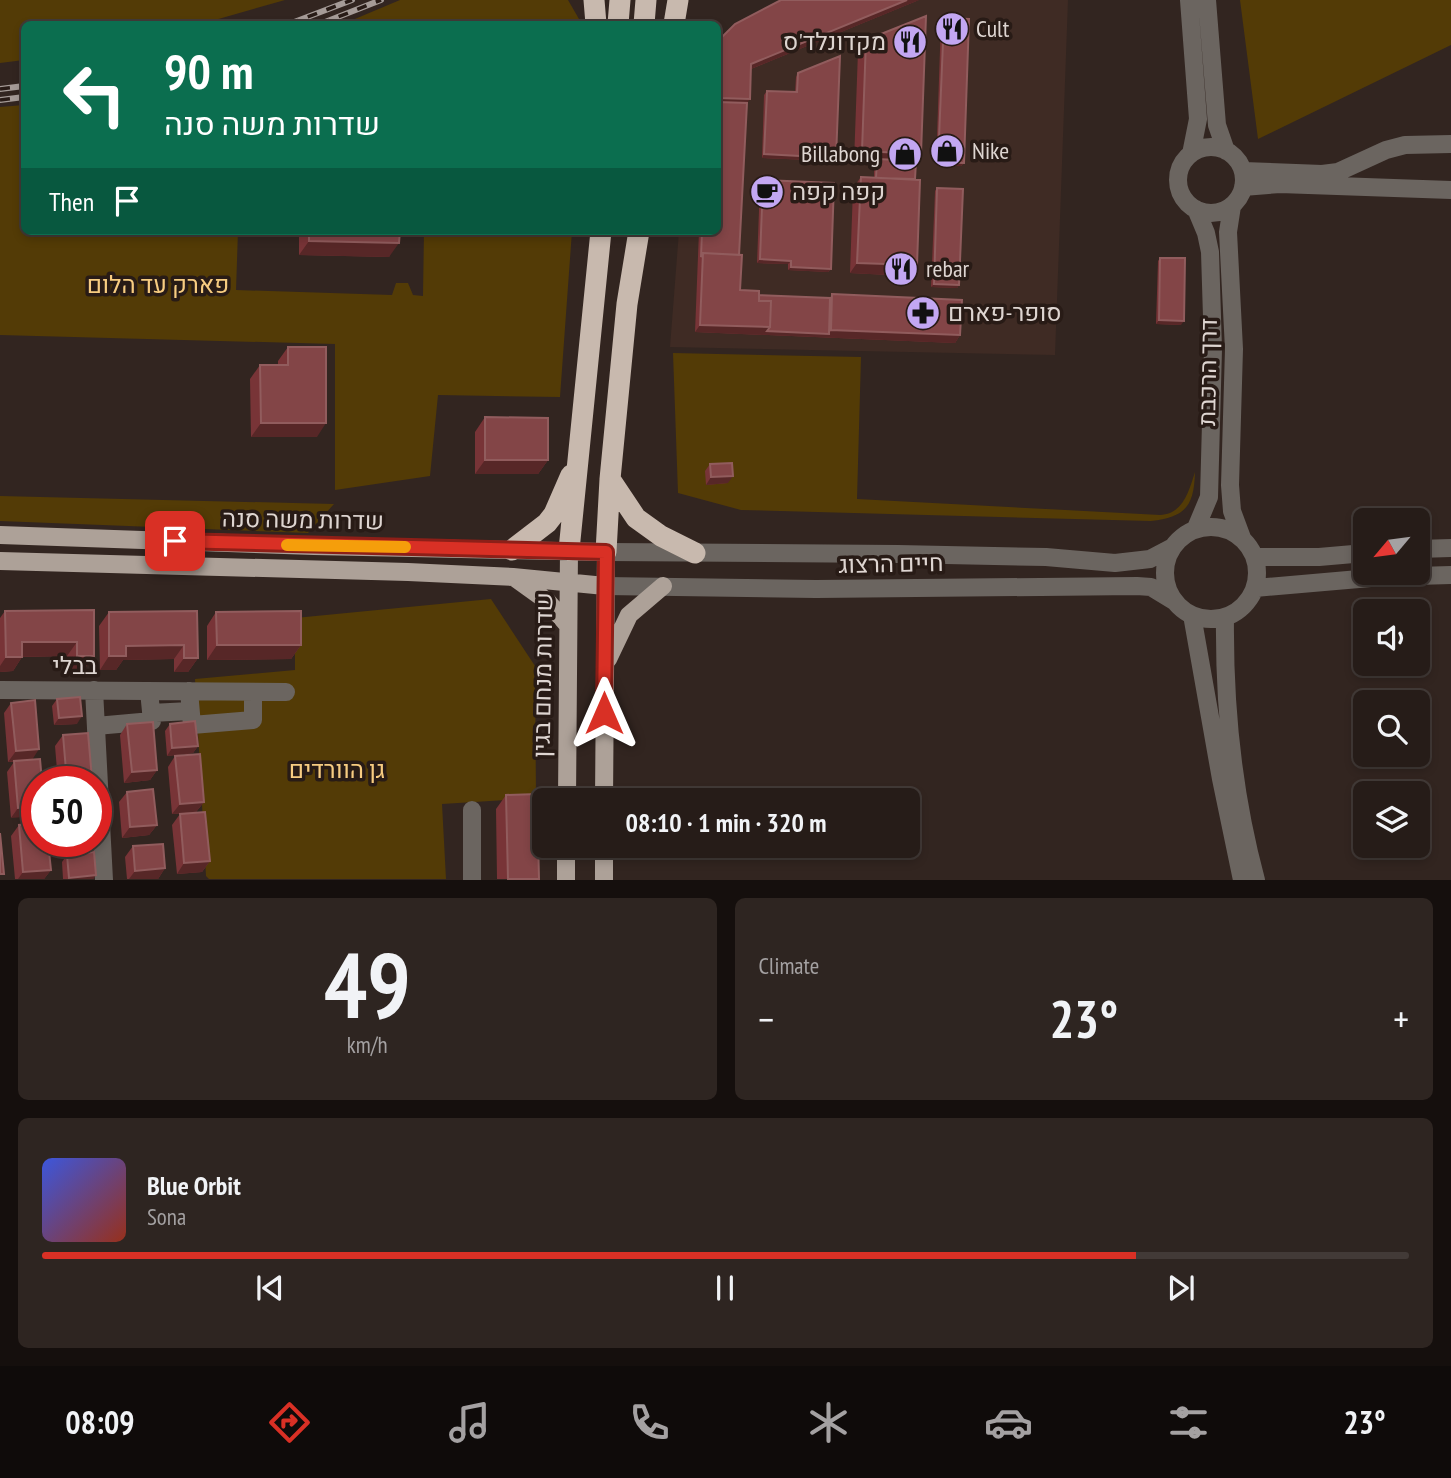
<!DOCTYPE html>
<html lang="en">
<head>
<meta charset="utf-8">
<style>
	body { margin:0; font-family:"PT Sans Narrow",Heebo,sans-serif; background:#2e2521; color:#f1f3f6; height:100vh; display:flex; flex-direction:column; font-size:26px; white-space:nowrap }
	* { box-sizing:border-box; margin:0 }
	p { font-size:23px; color:#a4a1a2 }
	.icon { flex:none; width:38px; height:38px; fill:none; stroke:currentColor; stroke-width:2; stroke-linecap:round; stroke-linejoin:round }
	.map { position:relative; height:880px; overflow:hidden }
	.details { display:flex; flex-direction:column; gap:18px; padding:18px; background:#150f0d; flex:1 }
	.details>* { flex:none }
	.guide { position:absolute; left:21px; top:21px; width:700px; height:214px; border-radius:10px; box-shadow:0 4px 10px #0003,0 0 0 2px #423a37; background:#0b6e4f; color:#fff; overflow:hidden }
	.needle { width:46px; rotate:241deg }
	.fabs { position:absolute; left:1353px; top:508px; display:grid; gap:14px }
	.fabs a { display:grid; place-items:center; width:77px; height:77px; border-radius:10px; background:#261c18; box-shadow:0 4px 10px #0003,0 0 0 2px #423a37; font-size:35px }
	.speed { position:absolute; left:21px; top:766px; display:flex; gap:14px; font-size:35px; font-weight:700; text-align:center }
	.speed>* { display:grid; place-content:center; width:91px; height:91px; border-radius:50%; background:#261c18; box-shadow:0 4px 10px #0003,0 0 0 2px #423a37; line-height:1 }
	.speed .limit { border:10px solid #d22; background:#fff; color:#111 }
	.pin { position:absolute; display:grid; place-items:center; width:60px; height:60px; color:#fff; margin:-30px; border-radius:14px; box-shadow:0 4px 10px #0006 }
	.me { position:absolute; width:77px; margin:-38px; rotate:0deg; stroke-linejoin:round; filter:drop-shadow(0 0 5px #0008) }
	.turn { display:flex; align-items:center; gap:24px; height:147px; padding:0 28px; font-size:32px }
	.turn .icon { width:91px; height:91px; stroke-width:2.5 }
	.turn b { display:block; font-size:49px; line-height:60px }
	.then { display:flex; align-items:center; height:66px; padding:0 28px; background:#0003; gap:14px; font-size:26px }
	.big { font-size:52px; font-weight:700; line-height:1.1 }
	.details .widget { flex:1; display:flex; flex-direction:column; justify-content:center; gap:10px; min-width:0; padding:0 24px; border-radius:10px; background:#2e2521 }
	.details .dial { align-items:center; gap:0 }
	.dial b { font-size:91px; line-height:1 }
	.song { display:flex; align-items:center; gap:21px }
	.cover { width:84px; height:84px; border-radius:10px; background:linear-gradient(135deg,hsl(230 70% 55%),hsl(10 70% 35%)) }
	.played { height:7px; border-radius:4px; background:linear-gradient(90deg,#d93025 80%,#423a37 80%) }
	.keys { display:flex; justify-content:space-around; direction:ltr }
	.heat { display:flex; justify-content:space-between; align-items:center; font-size:38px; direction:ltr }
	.details .tiles { flex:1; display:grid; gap:18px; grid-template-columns:1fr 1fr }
	.widget:last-child { grid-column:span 2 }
	.trip { position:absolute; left:532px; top:788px; width:388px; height:70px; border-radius:10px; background:#261c18; box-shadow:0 4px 10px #0003,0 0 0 2px #423a37; font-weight:700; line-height:70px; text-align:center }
	.tabs { display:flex; height:112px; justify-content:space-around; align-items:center; background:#0f0b0a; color:#a4a1a2 }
	.tabs .icon { width:49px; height:49px }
	.tabs .active { color:#d93025 }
	.tabs b { font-size:32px; color:#f1f3f6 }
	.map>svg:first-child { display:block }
</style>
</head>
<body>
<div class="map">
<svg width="1451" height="880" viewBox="0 0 1451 880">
	<rect width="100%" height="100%" fill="#322520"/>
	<!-- built -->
	<path fill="#3f2b24" d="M783 0H1068L1055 355 670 347 679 231H718V38L770 5Z"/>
	<!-- green -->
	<path fill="#533b06" d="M0 0H285L201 24H24V60L0 63Z
		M400 0H568L579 19V24H343Z
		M1240 0H1451V45L1258 139Z
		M24 105V231H238L236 290 392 295 396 283H408L413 295 423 296 424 231H572L560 397 438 395 430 476 335 490V344L0 335V107Z
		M673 353 861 357 857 499 1160 515C1183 514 1189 491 1195 472 1194 507 1185 517 1151 521L741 510 678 493Z
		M0 496 334 504 308 533 0 521Z
		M491 599 535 666 536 798 442 804 446 879H209L206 876 195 679 295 670V618Z"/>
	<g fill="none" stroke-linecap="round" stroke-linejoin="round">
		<!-- minor -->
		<path stroke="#6b6560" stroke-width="18" d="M1189 0 1198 119 1191 154
			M1207 0 1217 125 1226 151
			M1178 180a33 33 0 1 1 66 0a33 33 0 1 1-66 0Z
			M1243 171 1322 174 1338 172 1386 150 1405 145 1451 144
			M1243 187 1280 184 1451 190
			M1232 206 1228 232 1234 349 1230 485 1232 511 1242 538
			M1196 209 1206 233 1210 252 1213 349 1209 497 1196 528
			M1165 573a46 46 0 1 1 92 0a46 46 0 1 1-92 0Z
			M1418 549 1451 548
			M606 552 898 554 1046 557 1115 563 1150 559 1171 548
			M1255 557H1319L1365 553
			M605 586 816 589 1137 586 1151 587 1174 601
			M1255 588 1382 577 1451 575
			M1192 615 1221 779 1242 880
			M1225 617C1224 705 1233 795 1256 880
			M0 690 286 692
			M94 690 104 880
			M189 691 192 725 253 720V692
			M151 713 190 711
			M96 726 152 721 149 691
			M472 810V880"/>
		<!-- major -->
		<path stroke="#ada198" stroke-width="18" d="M0 535 314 546 606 552 604 800
			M0 561 408 572 513 577 605 586
			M515 578 547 601 567 624
			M608 659 629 615 663 586
			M567 800 569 550
			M566 880V845
			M604 880V845"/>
		<!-- highway -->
		<path stroke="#c8b9ae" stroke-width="21" d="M594 0 596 24
			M618 24 620 0
			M644 24 646 0
			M674 24 678 0
			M610 479 636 518 661 536 695 553
			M512 550 547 523 554 514 571 475
			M569 550 601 231
			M606 552 610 479 627 304 639 231"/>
		<!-- rail casing -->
		<g stroke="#a59b97" stroke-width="6">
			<path id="rail" d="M289 24 352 0
				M320 24 381 0
				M0 89 24 86
				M0 100 24 97"/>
		</g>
		<!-- rail -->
		<use href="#rail" stroke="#281b16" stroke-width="3.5" stroke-dasharray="10" stroke-linecap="butt"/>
	</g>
	<!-- wall -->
	<path fill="#783437" d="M919 0 751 69 747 103 739 255 740 290 759 295 830 298 832 294 960 335 955 343 695 332 699 231H718V42L719 40Z
		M944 18 964 163 961 166 936 165 941 21Z
		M866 40 921 154 916 161 909 276 850 273 853 188 861 177H874V163L854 162 858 51Z
		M798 73 833 161 762 158 764 95 767 91 795 92 796 77Z
		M763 180 831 269 828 272 788 270V264L757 263 760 184Z
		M937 188 959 285 957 288 931 287 935 191Z
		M299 231H400L389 257 299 255Z
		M1160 258 1181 325 1156 324 1158 261Z
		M288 347 317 437H251L250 379 260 365H278V361Z
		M485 417 548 460 538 474H475V432Z
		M710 464 728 483 706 485 705 471Z
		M94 610 84 670H67V656L22 657 13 671 0 672V618L5 611Z
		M197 611 198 658 188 672H174V659L123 660 116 670H100L99 626 109 612Z
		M216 612 301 645 291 659 207 660V626Z
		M57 699 77 724 54 725 52 706Z
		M11 703 32 760 42 782 11 818 7 772 14 762H8L4 713Z
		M127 724 157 770 150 780 124 783 120 735Z
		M170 724 198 746 193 753 167 756 165 731Z
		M63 735 92 779 90 782H58L55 746Z
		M175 756 204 802 196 812 172 814 168 767Z
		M127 792 157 825 149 835 122 838 119 802Z
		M506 795 539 879H497L496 809Z
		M180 814 210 861 202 872 177 874 172 825Z
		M19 825 51 870 44 879H15L11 836Z
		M133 846 165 868 158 879H127L125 857Z
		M67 855 96 875 93 879H63L62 862Z"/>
	<!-- shaded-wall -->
	<path fill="#572727" d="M907 0H919L746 71 751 64Z
		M718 98 750 99 744 107 718 106Z
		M862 151 921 154 913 164 877 159 874 163 854 162Z
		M764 154 836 158 833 161 762 158Z
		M938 162 964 163 961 166 936 165Z
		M309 241 399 243 389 257 299 255Z
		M760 259 791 261 788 264 757 263Z
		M857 263 917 265 909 276 850 273Z
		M791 267 831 269 828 272 788 270Z
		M934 284 959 285 957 288 931 287Z
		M1159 320 1184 321 1181 325 1156 324Z
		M700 325 770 327 829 334 831 330 960 335 955 343 695 332Z
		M261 423H326L317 437H251Z
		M485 460H548L538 474H475Z
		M733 476 728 483 706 485 711 477Z
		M22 642H77L67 656 12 657Z
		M184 645 174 659 123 660 116 670H100L109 656 126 646Z
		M217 645H301L291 659 207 660Z
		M77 656H94L84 670H67Z
		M6 657H22L13 671 0 672V666Z
		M184 658H198L188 672H174Z
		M82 716 77 724 54 725 59 718Z
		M198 746 193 753 167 756 172 748Z
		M39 749 32 760 8 762 16 751Z
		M157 770 150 780 124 783 132 772Z
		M92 779 90 782H66H67Z
		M204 802 196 812 172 814 180 804Z
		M37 806V816L11 818 18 808Z
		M157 825 149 835 122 838 130 827Z
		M64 842H86L62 844Z
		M210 861 202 872 177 874 184 863Z
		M165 868 158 879H129L135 871Z
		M51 870 44 879H18L23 872Z
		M96 875 93 879H68L69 878Z"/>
	<!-- building -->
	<path fill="#834547" stroke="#915c5d" stroke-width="2" d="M781 0H907L751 64 750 99 718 98V46L719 40 735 24Z
		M926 16 921 154 862 151 866 40Z
		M944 18 969 19 964 163 938 162Z
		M840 56 836 158 764 154 767 91 797 92 798 73Z
		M718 102 747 103 739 255 703 253 701 257 702 231H718Z
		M877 159 916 161 915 179 876 178Z
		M861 177 920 180 917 265 857 263Z
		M763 180 834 183 831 269 791 267V261L760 259Z
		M937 188 963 189 959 285 934 284Z
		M309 231H400L399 243 309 241Z
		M703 253 742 255 740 290 759 291V301H771L770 327 700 325Z
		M1160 258H1185L1184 321 1159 320Z
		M832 294 962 300 960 335 831 330Z
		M759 295 830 298 829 334 767 331 770 327 771 301H759Z
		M288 347H326V423H261L260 365H288Z
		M485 417 548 418V460H485Z
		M732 463 733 476 711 477 710 464Z
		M94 610V656H77V642H22V657H6L5 611Z
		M197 611 198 658H184V645L126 646V656H109V612Z
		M301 611V645H217L216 612Z
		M80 697 82 716 59 718 57 699Z
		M35 700 39 749 16 751 11 703Z
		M195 721 198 746 172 748 170 724Z
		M153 722 157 770 132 772 127 724Z
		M88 733 92 779 67 782 63 735Z
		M200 754 204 802 180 804 175 756Z
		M40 759 42 782H37V806L18 808 14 761Z
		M153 789 157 825 130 827 127 792Z
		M537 794 539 879H508L506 795Z
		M205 812 210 861 184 863 180 814Z
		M37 823V842H48L51 870 23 872 19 825Z
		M0 833 4 874H0Z
		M163 844 165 868 135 871 133 846Z
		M94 852 96 875 69 878 67 855Z"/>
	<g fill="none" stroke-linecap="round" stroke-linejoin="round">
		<!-- route casing -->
		<g stroke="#8d1f18" stroke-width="18">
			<path id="route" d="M175 541 606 552 604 713"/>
		</g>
		<!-- route -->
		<use href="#route" stroke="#d93025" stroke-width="12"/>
		<!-- slow -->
		<path stroke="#f59e0b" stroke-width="12" d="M287 545 405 547"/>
	</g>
	<!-- icons -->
	<defs>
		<g id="restaurant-disc" transform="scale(1.75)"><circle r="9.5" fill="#c3a7f2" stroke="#281b16"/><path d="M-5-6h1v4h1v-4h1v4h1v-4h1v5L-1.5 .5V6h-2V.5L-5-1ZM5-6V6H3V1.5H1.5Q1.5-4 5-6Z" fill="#111"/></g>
		<g id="shop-disc" transform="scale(1.75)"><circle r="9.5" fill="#c3a7f2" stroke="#281b16"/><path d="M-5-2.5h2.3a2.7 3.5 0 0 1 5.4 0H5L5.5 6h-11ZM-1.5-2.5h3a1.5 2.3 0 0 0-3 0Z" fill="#111"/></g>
		<g id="cafe-disc" transform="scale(1.75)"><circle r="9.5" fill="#c3a7f2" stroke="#281b16"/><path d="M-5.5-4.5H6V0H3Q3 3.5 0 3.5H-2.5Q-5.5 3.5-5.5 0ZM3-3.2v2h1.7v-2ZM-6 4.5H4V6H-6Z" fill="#111"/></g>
		<g id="pharmacy-disc" transform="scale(1.75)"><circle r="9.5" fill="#c3a7f2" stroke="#281b16"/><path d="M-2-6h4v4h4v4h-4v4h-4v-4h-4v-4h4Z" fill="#111"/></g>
	</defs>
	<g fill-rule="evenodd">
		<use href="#restaurant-disc" x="952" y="29"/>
		<use href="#restaurant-disc" x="910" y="42"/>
		<use href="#shop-disc" x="947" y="151"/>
		<use href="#shop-disc" x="905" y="154"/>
		<use href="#cafe-disc" x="767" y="192"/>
		<use href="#restaurant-disc" x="901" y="269"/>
		<use href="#pharmacy-disc" x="923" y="313"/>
	</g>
	<g text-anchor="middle" stroke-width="7" stroke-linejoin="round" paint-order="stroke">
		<!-- poi labels -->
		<g font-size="24" fill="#ded5d1" stroke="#281b16" text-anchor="start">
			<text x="976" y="37">Cult</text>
			<text x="886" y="50" text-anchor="end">מקדונלד'ס</text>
			<text x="972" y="159">Nike</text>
			<text x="880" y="162" text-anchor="end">Billabong</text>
			<text x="792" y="200">קפה קפה</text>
			<text x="926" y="277">rebar</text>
			<text x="948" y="321">סופר-פארם</text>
		</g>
		<!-- park labels -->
		<g font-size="24" fill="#f7cc81" stroke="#281b16">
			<text x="158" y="293">פארק עד הלום</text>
			<text x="337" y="778">גן הוורדים</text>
		</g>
		<!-- street labels -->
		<g font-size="24" fill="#ded5d1" stroke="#281b16">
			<text transform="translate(1208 372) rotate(-89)" y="8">דרך הרכבת</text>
			<text transform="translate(303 520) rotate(1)" y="8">שדרות משה סנה</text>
			<text transform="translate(891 564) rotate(-1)" y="8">חיים הרצוג</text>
			<text x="75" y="674">בבלי</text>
			<text transform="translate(543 675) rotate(-89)" y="8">שדרות מנחם בגין</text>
		</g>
	</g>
</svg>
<div class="fabs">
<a><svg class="needle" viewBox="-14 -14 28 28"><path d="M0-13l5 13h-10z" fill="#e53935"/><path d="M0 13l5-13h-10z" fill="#a4a1a2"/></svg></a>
<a><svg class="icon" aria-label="sound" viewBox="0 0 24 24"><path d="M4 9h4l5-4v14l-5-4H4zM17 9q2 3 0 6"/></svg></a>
<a><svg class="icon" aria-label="search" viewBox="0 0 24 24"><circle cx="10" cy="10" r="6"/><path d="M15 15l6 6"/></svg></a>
<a><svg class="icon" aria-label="layers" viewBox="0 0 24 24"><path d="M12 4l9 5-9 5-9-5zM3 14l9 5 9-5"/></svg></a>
</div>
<div class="speed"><div class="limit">50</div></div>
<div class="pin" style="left:175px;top:541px;background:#d93025"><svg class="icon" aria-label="arrive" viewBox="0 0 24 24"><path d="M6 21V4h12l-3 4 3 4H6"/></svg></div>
<svg class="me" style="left:604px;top:713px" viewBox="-20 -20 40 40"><path d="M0-17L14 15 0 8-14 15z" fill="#d93025" stroke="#fff" stroke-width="4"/></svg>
<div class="trip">08:10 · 1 min · 320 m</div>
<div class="guide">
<div class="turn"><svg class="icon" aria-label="left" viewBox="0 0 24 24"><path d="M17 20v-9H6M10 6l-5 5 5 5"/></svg><div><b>90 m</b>שדרות משה סנה</div></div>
<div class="then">Then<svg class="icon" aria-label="arrive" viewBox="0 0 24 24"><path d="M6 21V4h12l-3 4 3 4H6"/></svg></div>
</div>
</div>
<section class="details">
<div class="tiles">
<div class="widget dial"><b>49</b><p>km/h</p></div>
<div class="widget"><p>Climate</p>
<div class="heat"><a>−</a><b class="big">23°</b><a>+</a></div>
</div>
<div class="widget">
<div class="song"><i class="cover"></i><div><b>Blue Orbit</b><p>Sona</p></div></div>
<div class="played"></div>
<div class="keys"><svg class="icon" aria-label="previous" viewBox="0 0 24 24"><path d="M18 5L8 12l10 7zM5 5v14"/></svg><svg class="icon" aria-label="pause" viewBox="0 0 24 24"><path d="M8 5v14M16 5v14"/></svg><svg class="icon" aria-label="next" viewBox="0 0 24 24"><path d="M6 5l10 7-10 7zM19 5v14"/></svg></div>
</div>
</div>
</section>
<nav class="tabs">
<b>08:09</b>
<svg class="icon active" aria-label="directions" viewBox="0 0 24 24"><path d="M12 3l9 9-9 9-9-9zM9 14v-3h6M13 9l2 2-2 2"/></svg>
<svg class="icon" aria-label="music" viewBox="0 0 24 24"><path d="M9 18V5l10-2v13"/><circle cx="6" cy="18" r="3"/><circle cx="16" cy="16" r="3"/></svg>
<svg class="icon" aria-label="phone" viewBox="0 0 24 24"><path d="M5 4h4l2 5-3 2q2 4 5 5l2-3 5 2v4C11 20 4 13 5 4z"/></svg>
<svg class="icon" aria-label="climate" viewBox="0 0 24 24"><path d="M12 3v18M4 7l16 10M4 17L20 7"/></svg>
<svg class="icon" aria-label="car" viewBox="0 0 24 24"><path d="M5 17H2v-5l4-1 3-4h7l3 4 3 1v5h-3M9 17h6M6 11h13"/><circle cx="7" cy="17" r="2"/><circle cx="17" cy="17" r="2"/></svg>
<svg class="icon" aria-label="filters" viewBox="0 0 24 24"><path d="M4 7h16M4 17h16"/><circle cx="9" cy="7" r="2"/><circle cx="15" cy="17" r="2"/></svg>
<b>23°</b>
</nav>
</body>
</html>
